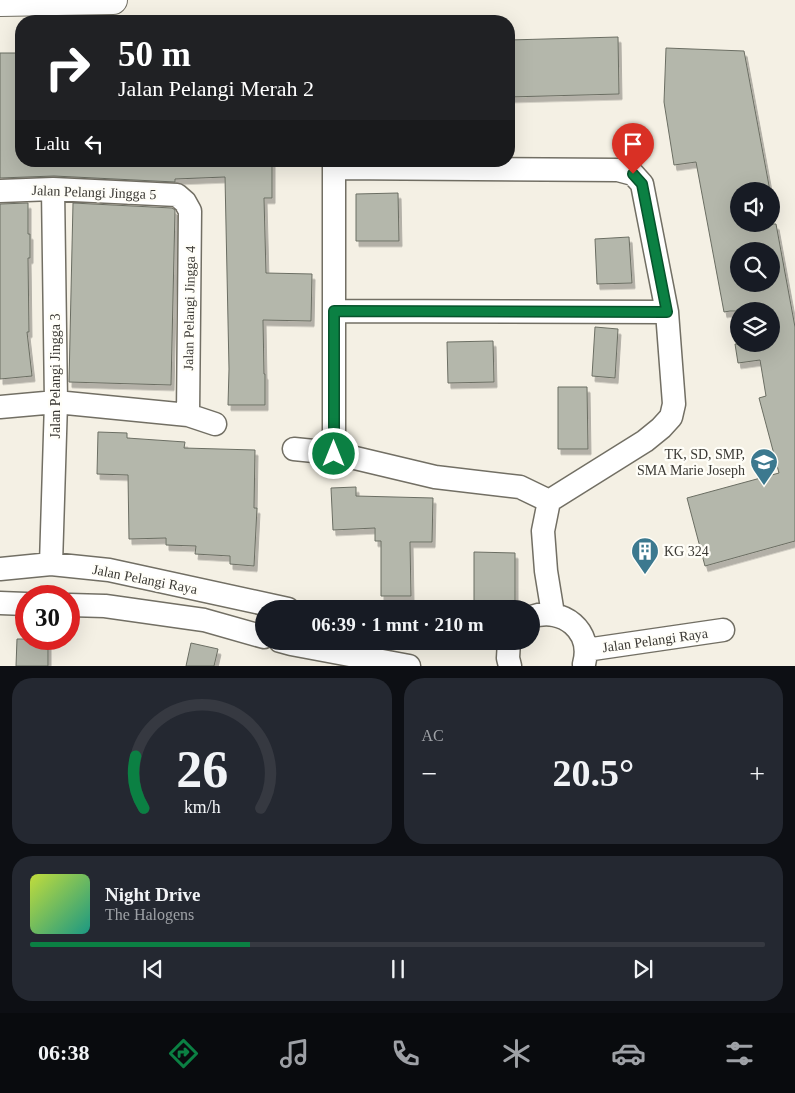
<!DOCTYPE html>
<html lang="id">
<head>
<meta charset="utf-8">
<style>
	body { margin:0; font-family:"Times New Roman",serif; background:#242831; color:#f1f3f6; height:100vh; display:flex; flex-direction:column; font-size:19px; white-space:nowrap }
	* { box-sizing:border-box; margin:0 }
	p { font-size:16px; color:#9ea1a6 }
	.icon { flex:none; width:28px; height:28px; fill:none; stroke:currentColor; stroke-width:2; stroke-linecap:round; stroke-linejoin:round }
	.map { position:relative; height:666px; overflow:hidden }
	.details { display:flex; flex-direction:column; gap:12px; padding:12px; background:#0d0f14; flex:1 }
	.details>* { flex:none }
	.guide { position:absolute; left:15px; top:15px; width:500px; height:152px; border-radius:20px; box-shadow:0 5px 20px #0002; background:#202124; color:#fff; overflow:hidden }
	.buttons { position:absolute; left:730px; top:182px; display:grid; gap:10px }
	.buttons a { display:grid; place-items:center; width:50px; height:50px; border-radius:50%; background:#171b24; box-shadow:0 5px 20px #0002; font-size:25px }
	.speed { position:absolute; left:15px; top:585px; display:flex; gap:10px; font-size:25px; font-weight:700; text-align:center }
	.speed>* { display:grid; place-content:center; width:65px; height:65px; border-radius:50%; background:#171b24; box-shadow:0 5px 20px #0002; line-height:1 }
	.speed .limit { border:8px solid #d22; background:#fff; color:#111 }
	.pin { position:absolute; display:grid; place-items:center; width:42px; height:42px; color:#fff; margin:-51px -21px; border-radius:50% 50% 50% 0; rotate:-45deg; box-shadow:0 0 5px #0007 }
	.pin .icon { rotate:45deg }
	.me { position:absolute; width:55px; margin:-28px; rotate:0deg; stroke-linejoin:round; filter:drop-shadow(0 0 4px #0008) }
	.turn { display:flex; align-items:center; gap:18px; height:105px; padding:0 20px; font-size:22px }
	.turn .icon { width:65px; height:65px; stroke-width:2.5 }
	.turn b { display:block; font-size:35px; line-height:42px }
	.then { display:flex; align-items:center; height:48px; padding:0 20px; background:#0003; gap:10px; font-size:19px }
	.big { font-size:38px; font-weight:700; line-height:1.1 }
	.details .card { flex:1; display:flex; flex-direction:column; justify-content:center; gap:8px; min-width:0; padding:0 18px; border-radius:20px; background:#242831 }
	.details .dial { align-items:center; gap:0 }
	.dial svg { height:130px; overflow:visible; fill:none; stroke:#363941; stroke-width:7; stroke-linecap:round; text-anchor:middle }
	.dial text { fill:#f1f3f6; stroke:none }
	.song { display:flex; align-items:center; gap:15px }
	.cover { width:60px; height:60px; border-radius:8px; background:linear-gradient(135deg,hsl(70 70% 55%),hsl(170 70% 35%)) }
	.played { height:5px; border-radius:2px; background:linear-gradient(90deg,#0b8043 30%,#363941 30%) }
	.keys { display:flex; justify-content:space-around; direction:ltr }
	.heat { display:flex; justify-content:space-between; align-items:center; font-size:28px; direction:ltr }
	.details .tiles { flex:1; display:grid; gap:12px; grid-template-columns:1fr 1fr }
	.card:last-child { grid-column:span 2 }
	.trip { position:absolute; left:255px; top:600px; width:285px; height:50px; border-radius:25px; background:#171b24; box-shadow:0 5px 20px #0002; font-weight:700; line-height:50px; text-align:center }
	.tab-bar { display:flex; height:80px; justify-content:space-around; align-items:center; background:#090b0e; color:#9ea1a6 }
	.tab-bar .icon { width:35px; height:35px }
	.tab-bar .current { color:#0b8043 }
	.tab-bar b { font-size:22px; color:#f1f3f6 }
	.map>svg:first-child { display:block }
</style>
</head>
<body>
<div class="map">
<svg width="795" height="666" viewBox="0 0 795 666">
	<defs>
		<filter id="shadow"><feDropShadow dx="3" dy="5.5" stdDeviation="0" flood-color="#0004"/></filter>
	</defs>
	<rect width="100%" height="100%" fill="#f4f0e4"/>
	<!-- building -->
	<path fill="#b4b7ab" stroke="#6b6e63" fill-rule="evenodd" filter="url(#shadow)" d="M618 37 619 94 509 97V40Z
		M666 48 744 51 770 191H739V224H776L795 327V541L705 566 687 498 779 473 759 398 766 396 760 360 738 363 735 344H771V311H730L724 312 696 162 674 165 664 102ZM739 251H771V284H739Z
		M0 53H21V161H272V198H264L266 273 312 274 311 321 263 320 264 374H265V405H228L229 369 225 177 175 179V182L54 176 0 178Z
		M398 193 399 241H356V194Z
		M28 203V234H30V258H28L29 332H27L32 376 0 379V204Z
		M73 203 172 208 175 210 171 385 69 382Z
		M629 237 632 283 597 284 595 239Z
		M595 327 618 329 615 378 592 376Z
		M493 341 494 382 448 383 447 342Z
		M558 387H587L588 449H558Z
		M98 432 127 433V438L185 442 184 448 255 450 254 508H257L254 566 230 564V556L195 554 196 546 166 545V538L129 539 128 475 97 474Z
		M356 487V496L433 498 432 542H410L411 596H381V541H375V528L333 530 331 488Z
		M474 552 515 553V609H474Z
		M17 639H48V666H16Z
		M191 643 218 649 214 666H186Z"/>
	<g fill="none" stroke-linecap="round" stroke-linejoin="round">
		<!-- street casing -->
		<g stroke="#726f64" stroke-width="25">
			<path id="street" d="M0 191 53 189 177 195 185 202 190 211 188 415
				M334 311 667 312
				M0 407 56 402 188 415 215 424
				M294 449 334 453 435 477 520 487 549 501 645 441 661 428 671 417 674 404 667 312 642 184 633 174 618 170 334 168
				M334 453V161
				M549 501 543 531 546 571 553 614
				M51 564 56 402 53 189
				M0 569 51 564 109 570 288 609
				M0 603 26 604
				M69 605 105 606 204 620 264 637
				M531 617C563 606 593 631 584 664
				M280 641 291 644 409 666
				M509 641 508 658 510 666
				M586 650 723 630"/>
		</g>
		<!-- secondary casing -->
		<g stroke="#726f64" stroke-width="30">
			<path id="secondary" d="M0 2 113 0"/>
		</g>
		<!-- street -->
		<use href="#street" stroke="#fff" stroke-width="22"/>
		<!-- secondary -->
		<use href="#secondary" stroke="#fff" stroke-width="28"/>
	</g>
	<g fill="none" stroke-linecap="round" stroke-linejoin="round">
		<!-- route casing -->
		<g stroke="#07532c" stroke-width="12">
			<path id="route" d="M334 454V311L667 312 642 184 633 174"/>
		</g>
		<!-- route -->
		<use href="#route" stroke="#0b8043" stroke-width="9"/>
	</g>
	<!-- icons -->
	<defs>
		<g id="school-pin" transform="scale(1.4375)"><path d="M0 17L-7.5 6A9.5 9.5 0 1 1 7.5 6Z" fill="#3c798f" stroke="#fffef8"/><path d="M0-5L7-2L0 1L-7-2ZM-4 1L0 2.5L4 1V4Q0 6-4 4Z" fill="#fff"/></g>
		<g id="building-pin" transform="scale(1.4375)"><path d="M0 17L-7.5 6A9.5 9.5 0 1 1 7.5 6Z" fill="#3c798f" stroke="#fffef8"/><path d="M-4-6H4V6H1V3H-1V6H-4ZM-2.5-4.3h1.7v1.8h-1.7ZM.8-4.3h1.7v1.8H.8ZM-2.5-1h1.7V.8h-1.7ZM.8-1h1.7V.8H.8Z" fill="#fff"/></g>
	</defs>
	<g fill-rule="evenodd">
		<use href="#school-pin" x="764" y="462"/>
		<use href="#building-pin" x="645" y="551"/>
	</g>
	<g text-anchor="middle" stroke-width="4.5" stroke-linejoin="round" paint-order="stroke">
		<!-- street labels -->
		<g font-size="14" fill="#3b3934" stroke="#fffef8">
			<text transform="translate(94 192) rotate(2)" y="5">Jalan Pelangi Jingga 5</text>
			<text transform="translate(189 308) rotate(-89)" y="5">Jalan Pelangi Jingga 4</text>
			<text transform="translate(55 376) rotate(-90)" y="5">Jalan Pelangi Jingga 3</text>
			<text transform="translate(145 579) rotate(11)" y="5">Jalan Pelangi Raya</text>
			<text transform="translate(655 640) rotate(-8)" y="5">Jalan Pelangi Raya</text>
		</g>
		<!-- poi labels -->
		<g font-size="14" fill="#3b3934" stroke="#fffef8" text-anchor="end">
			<text x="745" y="459">TK, SD, SMP,<tspan x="745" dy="16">SMA Marie Joseph</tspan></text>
			<text x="664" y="556" text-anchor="start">KG 324</text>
		</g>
	</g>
</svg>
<div class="buttons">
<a><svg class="icon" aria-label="sound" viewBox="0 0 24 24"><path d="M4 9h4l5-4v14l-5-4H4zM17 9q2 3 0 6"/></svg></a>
<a><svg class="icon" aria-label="search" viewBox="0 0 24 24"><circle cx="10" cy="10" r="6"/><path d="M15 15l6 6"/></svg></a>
<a><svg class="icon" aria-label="layers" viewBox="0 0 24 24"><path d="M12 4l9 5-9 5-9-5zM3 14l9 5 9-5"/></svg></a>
</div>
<div class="speed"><div class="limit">30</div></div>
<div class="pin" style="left:633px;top:174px;background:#d93025"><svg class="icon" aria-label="arrive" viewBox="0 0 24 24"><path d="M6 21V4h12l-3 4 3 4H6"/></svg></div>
<svg class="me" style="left:334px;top:454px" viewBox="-20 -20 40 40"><circle r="17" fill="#0b8043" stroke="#fff" stroke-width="3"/><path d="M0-11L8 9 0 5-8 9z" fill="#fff"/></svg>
<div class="trip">06:39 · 1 mnt · 210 m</div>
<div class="guide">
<div class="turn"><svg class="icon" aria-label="right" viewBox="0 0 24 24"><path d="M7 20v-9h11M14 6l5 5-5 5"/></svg><div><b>50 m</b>Jalan Pelangi Merah 2</div></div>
<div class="then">Lalu<svg class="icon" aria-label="left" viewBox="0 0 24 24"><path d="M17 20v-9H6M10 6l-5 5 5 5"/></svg></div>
</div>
</div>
<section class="details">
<div class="tiles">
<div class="card dial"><svg viewBox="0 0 100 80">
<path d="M14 69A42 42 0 1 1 86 69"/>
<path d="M14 69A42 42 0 0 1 9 37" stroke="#0b8043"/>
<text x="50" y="56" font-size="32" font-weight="700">26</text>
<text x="50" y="72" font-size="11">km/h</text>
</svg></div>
<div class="card"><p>AC</p>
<div class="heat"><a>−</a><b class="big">20.5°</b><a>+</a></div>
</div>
<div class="card">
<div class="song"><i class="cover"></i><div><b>Night Drive</b><p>The Halogens</p></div></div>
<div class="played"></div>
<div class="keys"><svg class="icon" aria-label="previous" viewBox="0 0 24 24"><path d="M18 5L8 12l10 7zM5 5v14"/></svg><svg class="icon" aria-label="pause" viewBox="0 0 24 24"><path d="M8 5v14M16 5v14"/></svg><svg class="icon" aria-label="next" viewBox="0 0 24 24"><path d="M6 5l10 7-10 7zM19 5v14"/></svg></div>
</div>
</div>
</section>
<nav class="tab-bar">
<b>06:38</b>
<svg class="icon current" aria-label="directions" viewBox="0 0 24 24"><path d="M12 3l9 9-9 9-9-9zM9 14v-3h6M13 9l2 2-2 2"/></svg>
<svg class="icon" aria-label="music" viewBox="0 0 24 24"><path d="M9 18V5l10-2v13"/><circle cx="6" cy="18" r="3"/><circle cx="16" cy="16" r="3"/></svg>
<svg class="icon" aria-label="phone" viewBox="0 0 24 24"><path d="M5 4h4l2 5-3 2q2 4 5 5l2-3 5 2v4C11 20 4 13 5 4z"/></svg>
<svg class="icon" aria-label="climate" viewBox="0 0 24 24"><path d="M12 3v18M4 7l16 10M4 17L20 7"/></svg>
<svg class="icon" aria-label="car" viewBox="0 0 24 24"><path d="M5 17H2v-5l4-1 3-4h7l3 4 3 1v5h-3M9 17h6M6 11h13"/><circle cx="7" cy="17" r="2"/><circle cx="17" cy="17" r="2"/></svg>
<svg class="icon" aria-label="filters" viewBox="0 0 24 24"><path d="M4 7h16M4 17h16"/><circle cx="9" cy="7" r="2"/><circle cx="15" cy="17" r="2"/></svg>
</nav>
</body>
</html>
